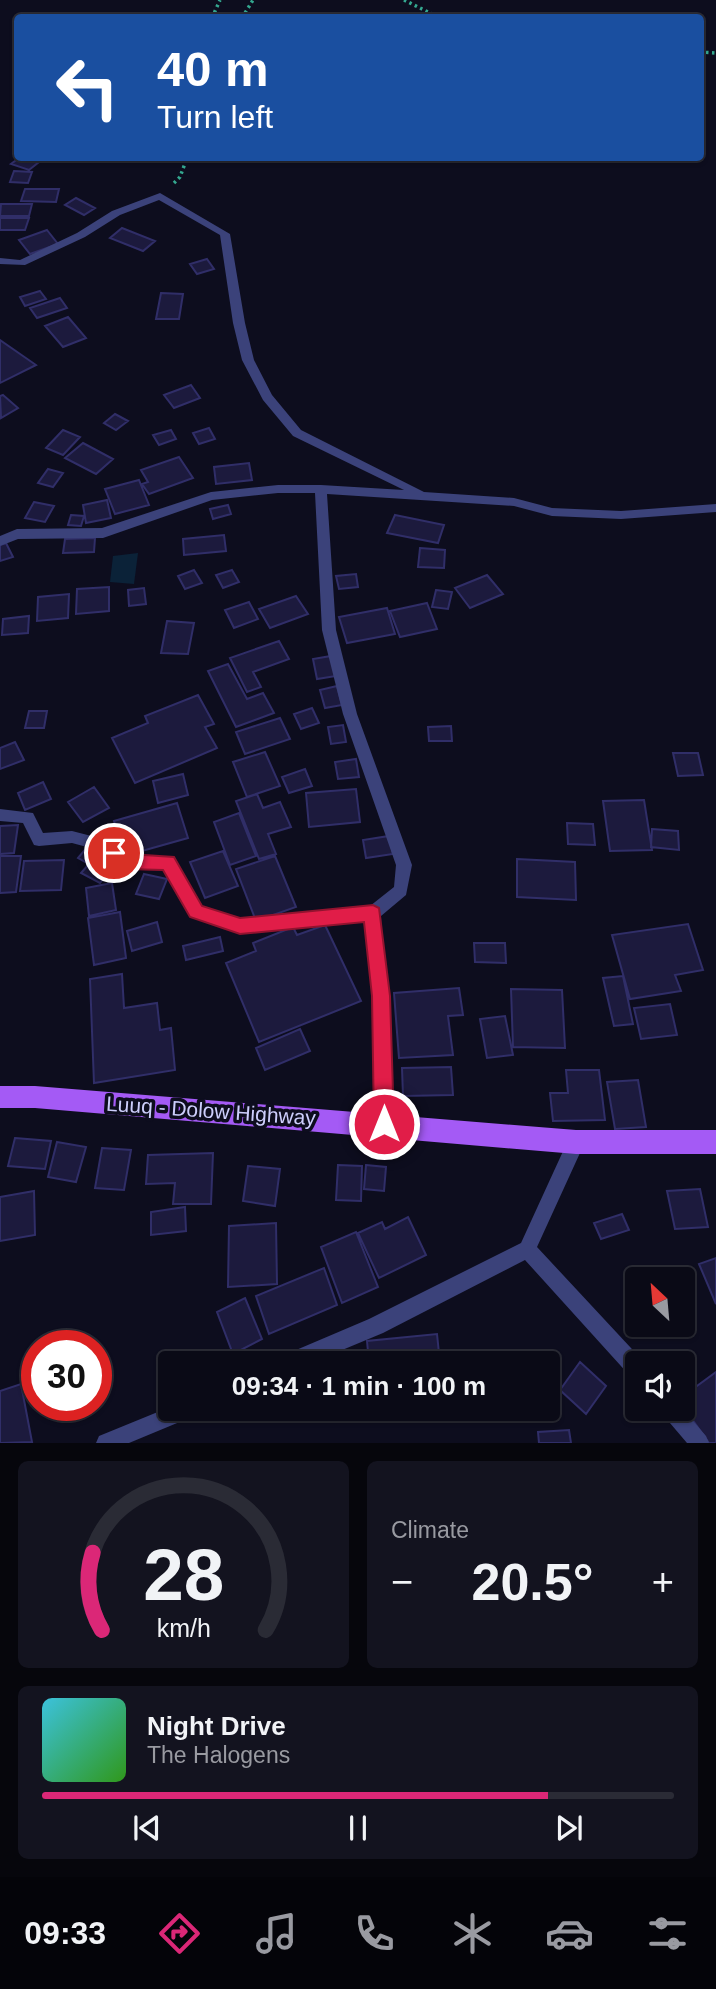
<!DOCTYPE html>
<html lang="en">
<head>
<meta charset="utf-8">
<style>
	body { margin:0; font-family:Arial,sans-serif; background:#13131f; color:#f1f3f6; height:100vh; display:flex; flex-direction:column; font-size:26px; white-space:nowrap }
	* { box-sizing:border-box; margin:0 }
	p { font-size:23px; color:#999aa1 }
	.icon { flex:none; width:38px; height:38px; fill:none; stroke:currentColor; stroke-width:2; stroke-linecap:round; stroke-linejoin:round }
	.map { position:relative; height:1443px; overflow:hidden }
	.panel { display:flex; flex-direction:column; gap:18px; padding:18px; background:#06060c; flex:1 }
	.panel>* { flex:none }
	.top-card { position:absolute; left:14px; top:14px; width:690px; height:147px; border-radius:7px; box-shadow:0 2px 5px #0004,0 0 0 2px #2a2b35; background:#1a4fa0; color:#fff; overflow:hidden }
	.needle { width:46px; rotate:334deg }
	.buttons { position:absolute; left:625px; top:1267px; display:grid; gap:14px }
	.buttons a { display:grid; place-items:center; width:70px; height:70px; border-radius:7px; background:#0a0a16; box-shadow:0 2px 5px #0004,0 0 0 2px #2a2b35; font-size:35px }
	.speed { position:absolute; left:21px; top:1330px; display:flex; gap:14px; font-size:35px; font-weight:700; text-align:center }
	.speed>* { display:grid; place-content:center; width:91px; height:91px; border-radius:50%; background:#0a0a16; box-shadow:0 2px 5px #0004,0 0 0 2px #2a2b35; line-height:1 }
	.speed .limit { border:10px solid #d22; background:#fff; color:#111 }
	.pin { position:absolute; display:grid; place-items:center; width:60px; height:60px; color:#fff; margin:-30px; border:4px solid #fff; border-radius:50%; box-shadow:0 2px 7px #0007 }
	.me { position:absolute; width:77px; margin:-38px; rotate:0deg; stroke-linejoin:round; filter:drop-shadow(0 0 5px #0008) }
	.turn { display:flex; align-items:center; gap:24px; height:147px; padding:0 28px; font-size:32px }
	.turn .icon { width:91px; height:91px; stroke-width:2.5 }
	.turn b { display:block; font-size:49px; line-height:60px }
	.big { font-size:52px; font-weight:600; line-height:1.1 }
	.panel .card { flex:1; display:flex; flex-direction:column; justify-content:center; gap:10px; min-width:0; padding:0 24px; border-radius:10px; background:#13131f }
	.panel .dial { align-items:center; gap:0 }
	.dial svg { height:182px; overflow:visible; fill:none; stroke:#2a2b35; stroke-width:7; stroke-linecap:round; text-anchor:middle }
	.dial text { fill:#f1f3f6; stroke:none }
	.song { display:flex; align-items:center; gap:21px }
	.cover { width:84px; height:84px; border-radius:10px; background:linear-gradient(135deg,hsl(190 70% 55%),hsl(110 70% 35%)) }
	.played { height:7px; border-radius:4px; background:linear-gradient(90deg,#db2777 80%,#2a2b35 80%) }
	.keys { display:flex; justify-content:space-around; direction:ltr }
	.heat { display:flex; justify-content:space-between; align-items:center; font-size:38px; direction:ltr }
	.panel .tiles { flex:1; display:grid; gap:18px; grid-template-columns:1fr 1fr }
	.card:last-child { grid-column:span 2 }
	.trip { position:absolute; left:158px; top:1351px; width:402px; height:70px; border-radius:7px; background:#0a0a16; box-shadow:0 2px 5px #0004,0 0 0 2px #2a2b35; font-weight:600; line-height:70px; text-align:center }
	.tab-bar { display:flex; height:112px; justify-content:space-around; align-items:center; background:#040409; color:#999aa1 }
	.tab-bar .icon { width:49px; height:49px }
	.tab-bar .selected { color:#db2777 }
	.tab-bar b { font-size:32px; color:#f1f3f6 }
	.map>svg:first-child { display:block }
</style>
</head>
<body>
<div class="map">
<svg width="716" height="1443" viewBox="0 0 716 1443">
	<rect width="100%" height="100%" fill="#0d0d1e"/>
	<!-- water -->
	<path fill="#0b2238" d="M138 553 134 584 110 582 113 556Z"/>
	<!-- building -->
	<path fill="#1c1a3d" stroke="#302e68" stroke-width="2" d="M19 158H27L39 162 29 170 11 164Z
		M14 171 32 172 28 183 10 182Z
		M25 189H59L56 202 21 201Z
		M76 198 95 208 84 215 65 205Z
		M1 204H32L29 216H0Z
		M0 218H29L25 230H0Z
		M122 228 155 241 143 251 110 238Z
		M47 230 58 244 30 254 19 240Z
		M207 259 214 269 197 274 190 264Z
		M40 291 46 299 25 306 20 297Z
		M161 293 183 294 179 319H156Z
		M60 298 67 308 37 318 30 308Z
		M68 317 86 338 63 347 45 326Z
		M0 340 36 365 0 383Z
		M191 385 200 398 174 408 164 395Z
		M3 395 18 408 1 418 0 396Z
		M115 414 128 421 116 430 104 423Z
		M209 428 215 439 199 444 193 433Z
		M63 430 80 437 63 455 46 448Z
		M171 430 176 439 159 445 153 435Z
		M83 443 113 459 96 474 65 458Z
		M179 457 193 478 149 494 142 484 148 482 141 470Z
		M249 463 252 480 216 484 214 467Z
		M48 469 63 473 53 487 38 483Z
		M139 480 149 505 115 514 105 489Z
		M107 500 111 518 86 523 83 505Z
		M34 502 54 506 45 522 25 518Z
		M228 505 231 514 213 519 210 509Z
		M71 515 84 516 81 526 68 525Z
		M395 515 444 525 438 543 387 533Z
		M224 535 226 551 184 555 183 539Z
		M95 538 94 552 63 553 65 539Z
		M6 543 13 557 0 561V545Z
		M420 548 445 550 444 568 418 567Z
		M194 570 202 583 185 589 178 576Z
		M232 570 239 582 223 588 216 575Z
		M356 574 358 587 339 589 336 576Z
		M487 575 503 594 470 608 455 588Z
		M109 587V611L76 614 77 589Z
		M144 588 146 604 129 606 128 590Z
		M436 590 452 592 448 609 432 607Z
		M69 594 68 618 37 621 38 597Z
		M296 596 308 614 270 628 259 609Z
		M249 602 258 619 234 628 225 610Z
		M427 603 437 629 400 637 390 611Z
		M387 608 395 634 347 643 339 617Z
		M29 616 28 633 2 635 3 619Z
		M167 621 194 623 188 654 161 653Z
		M279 641 289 659 253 672 261 687 247 692 230 658Z
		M331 656 336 676 317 679 313 659Z
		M228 664 247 699 263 693 274 713 236 727 208 671Z
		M337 686 342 705 325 708 320 690Z
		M198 695 214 724 205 727 217 748 135 783 112 738 148 723 145 716Z
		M312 708 319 723 301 729 294 714Z
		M29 711H47L44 728H25Z
		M280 718 290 739 245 754 236 732Z
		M343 725 346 742 331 744 328 727Z
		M451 726 452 741H429L428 727Z
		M15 742 24 760 0 769V748Z
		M265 752 280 786 247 797 233 762Z
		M673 753H698L703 775 678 776Z
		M356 759 359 777 338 779 335 762Z
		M305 769 312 786 289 793 282 777Z
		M183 774 188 795 158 803 153 781Z
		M43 782 51 799 25 810 18 793Z
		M94 787 109 808 83 822 68 802Z
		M356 789 360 822 309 827 306 793Z
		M257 794 263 808 280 802 291 827 268 834 276 854 259 859 236 801Z
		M644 800 652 850 610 851 603 801Z
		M177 803 188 838 124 856 114 821Z
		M239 813 256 856 230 865 214 822Z
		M567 823 593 824 595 845 568 844Z
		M18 825 14 853 0 854V826Z
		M652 829 678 831 679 850 651 847Z
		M389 836 393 854 366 858 363 840Z
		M88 846 117 862 100 883 81 873 89 864 78 858Z
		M223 851 238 886 205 898 190 862Z
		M0 856H21L16 892 0 893Z
		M275 856 296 907 256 921 236 869Z
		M517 859 575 862 576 900 517 897Z
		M64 860 61 890 20 891 24 861Z
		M144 874 167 879 159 899 136 894Z
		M112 883 116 910 89 916 86 888Z
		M120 912 126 958 94 965 88 918Z
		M157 922 162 942 132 951 127 931Z
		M688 924 703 970 675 975 681 991 630 999 612 935Z
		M325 925 361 1001 259 1042 226 963 256 951 253 943 293 927 297 935Z
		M220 937 223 951 186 960 183 946Z
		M474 943H505L506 963 475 962Z
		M122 974 124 1008 157 1003 160 1030 171 1028 175 1070 94 1083 90 979Z
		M623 976 633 1024 614 1026 603 978Z
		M459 988 463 1015 448 1016 453 1055 399 1058 394 993Z
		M511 989 562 990 565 1048 513 1047Z
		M670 1004 677 1035 641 1039 634 1008Z
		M505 1016 513 1055 487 1058 480 1019Z
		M300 1029 310 1051 265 1070 256 1048Z
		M451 1067 453 1095 403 1096 402 1068Z
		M566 1070H599L605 1120 553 1121 550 1093H568Z
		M638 1080 646 1127 615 1129 607 1082Z
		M15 1138 51 1141 45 1169 8 1166Z
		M57 1142 86 1147 76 1182 48 1177Z
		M102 1148 131 1150 124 1190 95 1188Z
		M213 1153 211 1204H173L175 1183 146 1184 148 1155Z
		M338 1165 362 1166 361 1201 336 1200Z
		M366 1165 386 1167 384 1191 364 1189Z
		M248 1166 280 1169 275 1206 243 1201Z
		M700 1189 708 1227 675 1229 667 1191Z
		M34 1191 35 1235 0 1241V1197Z
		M185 1207 186 1231 151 1235V1212Z
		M622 1214 629 1230 601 1239 594 1223Z
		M408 1217 426 1255 379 1278 358 1233 382 1222 385 1229Z
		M276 1223 277 1284 228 1287 229 1226Z
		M356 1232 378 1287 342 1303 321 1247Z
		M716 1258V1304L699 1264Z
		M324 1268 337 1305 269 1334 256 1296Z
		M245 1298 262 1339 233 1354 217 1312Z
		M437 1334 440 1363H369L367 1341Z
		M580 1362 606 1386 586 1414 560 1390Z
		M716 1372V1443H709L682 1405V1397Z
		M21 1384 32 1442 0 1443V1391Z
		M569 1430 571 1443H539L538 1432Z"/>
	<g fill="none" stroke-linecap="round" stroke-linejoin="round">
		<!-- path -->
		<path stroke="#34a890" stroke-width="3.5" stroke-dasharray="2.5 3.5" stroke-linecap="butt" d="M404 0 440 18
			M212 18 220 0
			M242 18 253 0
			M700 52 716 53
			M174 183 180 177 187 158"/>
		<!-- minor -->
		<path fill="#3b427a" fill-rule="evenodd" d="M160 193 230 234 245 323 254 360 272 395 301 430 424 492 514 498 552 508 621 511 716 504V512L621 519 552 516 514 506 327 494 336 630 357 714 412 865 406 895 381 916 382 943 389 996 393 1124 390 1130 384 1132 378 1130 375 1124 373 996 366 921 240 933 191 917 164 869H126L98 850 72 843 39 846 34 845 23 823 0 821V809L33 813 43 833 72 831 107 840 129 856 173 858 201 907 240 919 370 906 394 887 396 865 343 714 322 630 315 493H278L212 500 103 538 18 539 0 546V536L17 529 102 528 211 492 278 485H321L404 490 293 436 263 400 242 360 233 323 220 235 159 200 120 215 85 237 25 265 0 264V258L20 260 77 233 112 211Z
			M576 1133 582 1136 585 1142 537 1247 644 1362 637 1363V1378L630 1376 525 1260 383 1333 311 1363H280L282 1356 369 1319 521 1243 570 1136Z
			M170 1407V1409H197L194 1416 129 1443H96L99 1436Z
			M682 1408 706 1436 709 1443H687L664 1416 661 1409Z"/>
		<!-- primary -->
		<path fill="#a45af5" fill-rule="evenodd" d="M0 1086H35L576 1130H716V1154H576L35 1108H0Z"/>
	</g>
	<!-- route -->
	<path fill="#e11d48" stroke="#92132f" stroke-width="2" d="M114 846 129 854 174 857 202 906 240 918 373 905 379 908 390 996 394 1124 391 1131 384 1134 377 1131 374 1124 372 996 364 922 240 934 190 917 163 870 126 869 108 859 105 853 108 848Z"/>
	<g text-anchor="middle" stroke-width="7" stroke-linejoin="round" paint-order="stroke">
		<!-- near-street labels -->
		<g font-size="21" fill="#cdcefc" stroke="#0d0d1e">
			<text transform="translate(211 1111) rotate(4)" y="7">Luuq - Dolow Highway</text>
		</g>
	</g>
</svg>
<div class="buttons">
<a><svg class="needle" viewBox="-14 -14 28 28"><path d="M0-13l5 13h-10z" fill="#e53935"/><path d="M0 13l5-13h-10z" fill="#999aa1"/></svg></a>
<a><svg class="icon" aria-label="sound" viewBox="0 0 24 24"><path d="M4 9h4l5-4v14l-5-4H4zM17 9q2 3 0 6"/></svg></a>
</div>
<div class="speed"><div class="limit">30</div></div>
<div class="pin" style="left:114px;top:853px;background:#d93025"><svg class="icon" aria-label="arrive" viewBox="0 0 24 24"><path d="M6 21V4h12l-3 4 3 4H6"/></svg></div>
<svg class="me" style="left:384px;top:1124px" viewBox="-20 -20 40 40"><circle r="17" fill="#e11d48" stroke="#fff" stroke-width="3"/><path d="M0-11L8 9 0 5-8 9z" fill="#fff"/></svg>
<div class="trip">09:34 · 1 min · 100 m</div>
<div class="top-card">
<div class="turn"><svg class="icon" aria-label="left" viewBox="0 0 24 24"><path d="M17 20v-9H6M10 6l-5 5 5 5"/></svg><div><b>40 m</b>Turn left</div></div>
</div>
</div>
<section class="panel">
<div class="tiles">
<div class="card dial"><svg viewBox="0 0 100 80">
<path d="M14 69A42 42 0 1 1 86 69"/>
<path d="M14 69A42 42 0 0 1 10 35" stroke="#db2777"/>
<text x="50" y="56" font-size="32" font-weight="700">28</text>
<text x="50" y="72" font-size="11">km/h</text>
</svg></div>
<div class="card"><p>Climate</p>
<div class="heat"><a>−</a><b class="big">20.5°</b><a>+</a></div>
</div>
<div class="card">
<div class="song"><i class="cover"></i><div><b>Night Drive</b><p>The Halogens</p></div></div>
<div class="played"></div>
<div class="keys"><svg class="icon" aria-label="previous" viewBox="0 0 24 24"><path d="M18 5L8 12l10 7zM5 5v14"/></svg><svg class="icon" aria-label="pause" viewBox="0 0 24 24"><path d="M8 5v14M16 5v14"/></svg><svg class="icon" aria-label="next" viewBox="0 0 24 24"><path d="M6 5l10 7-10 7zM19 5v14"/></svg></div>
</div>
</div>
</section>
<nav class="tab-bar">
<b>09:33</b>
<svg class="icon selected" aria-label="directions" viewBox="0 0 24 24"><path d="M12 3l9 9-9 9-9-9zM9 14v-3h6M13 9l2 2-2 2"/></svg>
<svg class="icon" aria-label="music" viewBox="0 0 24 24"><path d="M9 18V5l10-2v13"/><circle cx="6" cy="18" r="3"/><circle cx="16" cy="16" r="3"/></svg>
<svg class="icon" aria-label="phone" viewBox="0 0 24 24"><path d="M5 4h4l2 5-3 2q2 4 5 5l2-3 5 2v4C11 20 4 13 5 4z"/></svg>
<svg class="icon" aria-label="climate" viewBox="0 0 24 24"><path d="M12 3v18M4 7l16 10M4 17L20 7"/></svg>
<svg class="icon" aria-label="car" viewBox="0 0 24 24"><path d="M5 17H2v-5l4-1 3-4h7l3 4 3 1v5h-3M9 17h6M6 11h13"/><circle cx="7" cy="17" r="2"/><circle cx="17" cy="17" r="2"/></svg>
<svg class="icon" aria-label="filters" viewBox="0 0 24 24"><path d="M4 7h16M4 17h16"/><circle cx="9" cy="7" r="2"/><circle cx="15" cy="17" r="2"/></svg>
</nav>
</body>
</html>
